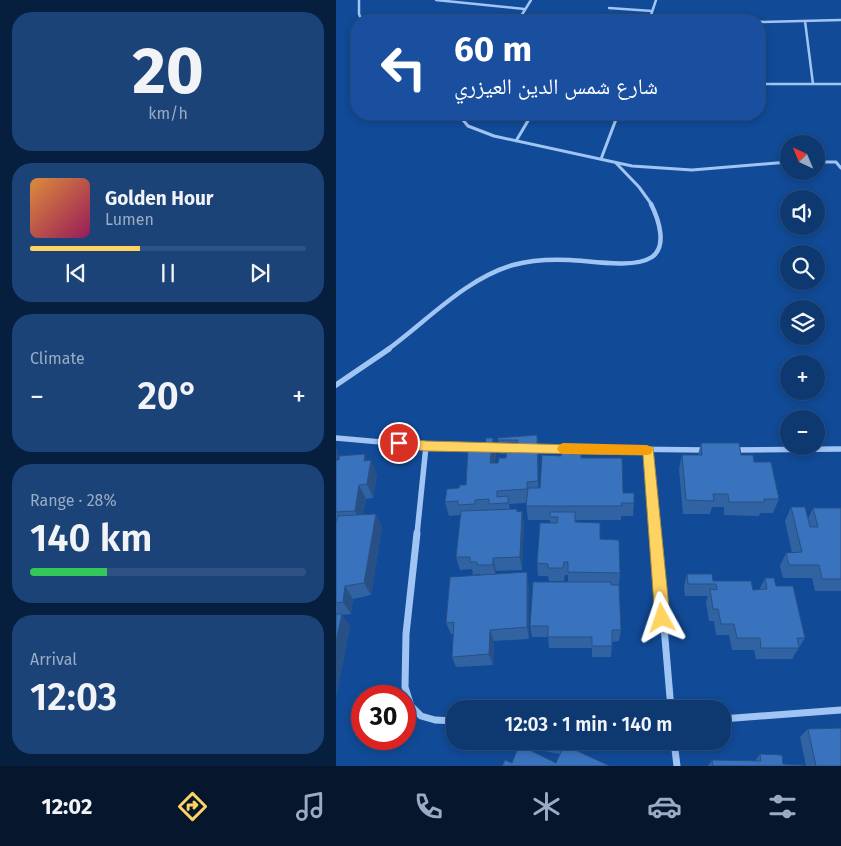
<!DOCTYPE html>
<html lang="en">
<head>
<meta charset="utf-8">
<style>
	body { margin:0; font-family:"Fira Sans","Noto Naskh Arabic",sans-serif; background:#1b4378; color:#f1f3f6; height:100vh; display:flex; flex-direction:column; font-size:19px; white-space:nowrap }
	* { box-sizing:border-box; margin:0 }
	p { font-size:16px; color:#9aacc3 }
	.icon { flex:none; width:28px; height:28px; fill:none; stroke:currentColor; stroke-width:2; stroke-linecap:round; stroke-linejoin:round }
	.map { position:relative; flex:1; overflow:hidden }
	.panel { display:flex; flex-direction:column; gap:12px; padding:12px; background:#071f3e; width:336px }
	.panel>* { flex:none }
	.top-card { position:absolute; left:15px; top:15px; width:414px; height:105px; border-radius:20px; box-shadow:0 2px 8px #0003,0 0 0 1px #2d5283; background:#1a4fa0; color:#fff; overflow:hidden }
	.needle { width:32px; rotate:316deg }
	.buttons { position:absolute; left:444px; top:135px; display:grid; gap:10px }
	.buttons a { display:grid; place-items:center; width:45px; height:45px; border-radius:50%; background:#0d3870; box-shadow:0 2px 8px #0003,0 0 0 1px #2d5283; font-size:25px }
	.speed { position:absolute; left:15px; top:685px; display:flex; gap:10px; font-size:25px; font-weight:700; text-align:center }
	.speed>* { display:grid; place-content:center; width:65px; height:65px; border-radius:50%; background:#0d3870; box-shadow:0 2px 8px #0003,0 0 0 1px #2d5283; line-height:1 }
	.speed .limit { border:8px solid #d22; background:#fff; color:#111 }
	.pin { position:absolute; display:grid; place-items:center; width:42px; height:42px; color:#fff; margin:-21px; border:2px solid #fff; border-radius:50%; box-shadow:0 1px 5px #0007 }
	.me { position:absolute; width:55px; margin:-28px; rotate:355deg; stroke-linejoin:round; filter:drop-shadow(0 0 4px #0008) }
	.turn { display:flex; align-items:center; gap:18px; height:105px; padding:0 20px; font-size:22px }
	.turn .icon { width:65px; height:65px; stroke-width:2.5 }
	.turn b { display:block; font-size:35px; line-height:42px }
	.big { font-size:38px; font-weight:600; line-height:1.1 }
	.panel .tile { flex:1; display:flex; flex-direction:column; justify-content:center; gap:8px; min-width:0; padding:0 18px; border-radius:20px; background:#1b4378 }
	.panel .dial { align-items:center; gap:0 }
	.dial b { font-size:65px; line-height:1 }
	.song { display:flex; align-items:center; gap:15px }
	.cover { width:60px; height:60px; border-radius:8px; background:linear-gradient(135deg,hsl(30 70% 55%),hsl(330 70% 35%)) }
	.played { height:5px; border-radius:2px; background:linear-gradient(90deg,#ffd362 40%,#2d5283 40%) }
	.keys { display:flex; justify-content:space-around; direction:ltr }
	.heat { display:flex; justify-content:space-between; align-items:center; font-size:28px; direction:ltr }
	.charge { height:8px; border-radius:4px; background:linear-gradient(90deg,#34c759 28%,#2d5283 0) }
	.trip { position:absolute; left:110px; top:700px; width:285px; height:50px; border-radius:20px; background:#0d3870; box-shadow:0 2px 8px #0003,0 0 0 1px #2d5283; font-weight:600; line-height:50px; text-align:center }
	.tabs { display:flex; height:80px; justify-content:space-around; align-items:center; background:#05162d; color:#9aacc3 }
	.tabs .icon { width:35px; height:35px }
	.tabs .active { color:#ffd362 }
	.tabs b { font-size:22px; color:#f1f3f6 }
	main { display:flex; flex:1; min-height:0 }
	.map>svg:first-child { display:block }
</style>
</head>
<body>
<main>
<section class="panel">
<div class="tile dial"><b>20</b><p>km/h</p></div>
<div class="tile">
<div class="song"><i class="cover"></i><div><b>Golden Hour</b><p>Lumen</p></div></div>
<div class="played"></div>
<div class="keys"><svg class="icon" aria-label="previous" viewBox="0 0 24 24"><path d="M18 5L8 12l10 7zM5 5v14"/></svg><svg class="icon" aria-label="pause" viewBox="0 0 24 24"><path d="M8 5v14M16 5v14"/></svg><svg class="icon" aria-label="next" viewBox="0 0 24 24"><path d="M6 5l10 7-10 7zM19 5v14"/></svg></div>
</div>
<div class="tile"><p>Climate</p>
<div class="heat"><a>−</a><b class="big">20°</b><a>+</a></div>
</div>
<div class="tile"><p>Range · 28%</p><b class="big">140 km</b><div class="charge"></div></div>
<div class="tile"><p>Arrival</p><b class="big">12:03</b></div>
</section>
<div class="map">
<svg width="505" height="766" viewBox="0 0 505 766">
	<rect width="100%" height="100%" fill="#114a96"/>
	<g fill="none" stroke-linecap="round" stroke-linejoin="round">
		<!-- minor-far4 -->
		<path stroke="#a0c5f4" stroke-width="2.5" d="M23 0V14L26 21
			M100 0 188 9
			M273 8 316 11
			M182 21 195 0
			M313 21 320 0
			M469 21 477 84
			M422 22 505 20
			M422 84H505"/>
		<!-- minor-far3 -->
		<path stroke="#a0c5f4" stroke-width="3" d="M122 114 132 126 158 136 296 166 356 170 452 162
			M180 141 196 114
			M265 159 282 114
			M480 162H500L505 168
			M280 163 303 187 316 205"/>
		<!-- minor-far2 -->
		<path stroke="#a0c5f4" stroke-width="4.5" d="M51 350C91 321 129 279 177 265 195 260 215 259 234 260 255 261 298 269 316 257 332 246 322 218 315 204"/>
		<!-- minor-far1 -->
		<path stroke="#a0c5f4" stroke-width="5.5" d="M0 385 53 349
			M0 438 90 446 169 447
			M198 448 369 450
			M313 450 320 534
			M398 450 505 449
			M81 534 90 446"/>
		<!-- minor -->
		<path stroke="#a0c5f4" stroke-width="7" d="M81 533 70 634 69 687 75 706 85 716 99 720 119 721
			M320 533 335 709
			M386 719 505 710
			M338 741 341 766"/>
	</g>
	<!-- wall -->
	<path fill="#3163a3" d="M201 435 203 450V488H204L225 456 235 445V454L245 458 298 503 297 516H285V520H239L240 522 264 539 284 573 283 585 285 630 283 641 276 642 275 657H256V648H213L212 637H196L194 626 232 582V575H229L228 581H213L212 576H202L201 563 214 523V520H192L190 503 173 504 174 509 181 512 186 511 188 525 186 570 160 571V574L193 585V639L158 641 157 665 120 667 116 657 117 634H115L110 623 144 575V574L137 575 136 569 124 570 120 557 125 515 113 516 109 502 123 488 130 485 149 447 157 438 160 452 159 463H162L170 458V454H164L162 440Z
		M365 443 405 455 418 462 443 499 437 513H424L423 516 388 515V507H376L374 514H347L343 469 346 455H362Z
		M0 448 2 453 1 460 32 461 41 474 37 498 30 499 27 514H40L46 527 35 595 17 599 15 614 6 615 14 626 0 698Z
		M455 507 472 519 477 508H505V591H479L476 578H447L444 566 450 553H456L449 521Z
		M351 574 377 581 417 590H423L429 578 440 586 469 638 456 659H420L418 650H396L393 635H380L378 621H373L370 602 372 596H349L348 586Z
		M472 729 505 766H470L464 737Z
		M203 741H243L242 749 235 748 274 766 176 763H220L224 754 203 750 202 747Z
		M424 754 447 764 468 766H372L376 760 419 761Z"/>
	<!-- shaded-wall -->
	<path fill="#285085" d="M201 435 203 450V495L202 481Z
		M157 438 160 452 157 477 154 463Z
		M0 448 2 453 0 465Z
		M29 454 34 466 35 460 41 474 37 498 31 484 28 461Z
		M23 485 30 499 26 524 19 511Z
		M186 511 188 525 186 570 184 557Z
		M40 514 46 527 35 595 28 583Z
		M157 558 160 571V577L157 565Z
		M191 572 193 585V639L191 627Z
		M9 586 17 599 15 614 7 602Z
		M6 614 14 626 0 698V642Z
		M154 630 158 641 157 665 153 654Z"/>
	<!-- building -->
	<path fill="#3973be" stroke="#285085" d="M201 435 202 481 191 482V489L161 491V497L172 496V503L153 504V499L139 500V504L122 505V501L109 502 111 489 123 488 124 485H130L132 448 149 447 150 438H157L154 463H162L163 458H170L171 443H181L182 440H162L161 438Z
		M365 443H403L405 455H417L418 462H435L443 499H428V502H393L392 494H377L378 501 350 500 346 455H366Z
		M226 445H235L234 454H245V458H286L287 493H298V503H285L286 506H190L192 488H204L206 455 225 456Z
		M29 454 28 461 35 460 31 484 23 485 19 511 0 512V460H3V456Z
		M455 507H469L474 527H482L477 508H505V579H486L483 565H453L450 553 466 552Z
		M181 509V512L186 511 184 557 157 558V565H141V562H134V557H120L125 511Z
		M214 512H239V522L264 523V539L283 540 284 573 232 572V562H228L227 568H212V564L201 563 204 523H221L222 517H214Z
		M40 514 28 583 9 586 7 602 0 603V522L2 516Z
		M191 572V627L154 630 153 654 116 657 118 622 110 623 114 577Z
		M351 574H376L377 581H415L417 590 431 589 429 578H438L440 586H457L469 638H461L463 648H425L424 638H401L398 624H385L382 609H377L374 589 381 590 380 584H352Z
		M197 582H275V585H283L285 630H276V646H256V637H212V626H194Z
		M0 614H6L0 642Z
		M505 728V766H480L472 729Z
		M203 741H243L242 746 227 744 225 751 202 747Z
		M183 745 220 763 228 745 274 766H166L169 760 176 763Z
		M424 754 446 755 447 764 467 765 468 766H377L376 760 425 761Z"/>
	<!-- route -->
	<path fill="#ffd362" stroke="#a68940" d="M63 438 90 441 317 447 334 618 332 623 326 626 321 623 319 618 307 455 90 451 59 447 57 443 59 440Z"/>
	<!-- slow -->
	<path fill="#f59e0b" d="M227 443 311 445 315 447 317 450 315 454 311 455 227 454 223 452 221 449 223 445Z"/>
</svg>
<div class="buttons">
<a><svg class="needle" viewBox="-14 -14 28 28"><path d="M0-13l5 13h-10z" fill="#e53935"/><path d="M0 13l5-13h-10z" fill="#9aacc3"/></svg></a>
<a><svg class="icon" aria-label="sound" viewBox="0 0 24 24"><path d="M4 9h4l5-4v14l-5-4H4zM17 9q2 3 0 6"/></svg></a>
<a><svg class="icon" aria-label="search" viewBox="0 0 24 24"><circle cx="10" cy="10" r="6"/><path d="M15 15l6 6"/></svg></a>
<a><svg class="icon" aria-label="layers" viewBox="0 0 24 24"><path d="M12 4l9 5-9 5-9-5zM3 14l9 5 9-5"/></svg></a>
<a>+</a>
<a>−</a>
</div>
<div class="speed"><div class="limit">30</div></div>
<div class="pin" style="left:63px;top:443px;background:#d93025"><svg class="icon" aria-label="arrive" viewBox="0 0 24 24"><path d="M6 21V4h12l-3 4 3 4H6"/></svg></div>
<svg class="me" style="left:326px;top:618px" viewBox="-20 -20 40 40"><path d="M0-17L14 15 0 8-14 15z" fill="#ffd362" stroke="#fff" stroke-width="4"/></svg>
<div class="trip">12:03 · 1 min · 140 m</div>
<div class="top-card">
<div class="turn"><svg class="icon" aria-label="left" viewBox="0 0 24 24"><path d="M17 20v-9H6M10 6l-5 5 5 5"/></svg><div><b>60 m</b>شارع شمس الدين العيزري</div></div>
</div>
</div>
</main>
<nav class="tabs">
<b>12:02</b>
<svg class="icon active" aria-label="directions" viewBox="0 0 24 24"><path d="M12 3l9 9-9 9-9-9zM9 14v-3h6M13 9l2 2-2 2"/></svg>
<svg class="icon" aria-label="music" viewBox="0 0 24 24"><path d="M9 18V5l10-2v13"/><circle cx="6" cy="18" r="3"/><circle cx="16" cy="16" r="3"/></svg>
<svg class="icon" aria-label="phone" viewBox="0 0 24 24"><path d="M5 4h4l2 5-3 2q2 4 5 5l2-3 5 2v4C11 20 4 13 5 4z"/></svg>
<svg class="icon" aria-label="climate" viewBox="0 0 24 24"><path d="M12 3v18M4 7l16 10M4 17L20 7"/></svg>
<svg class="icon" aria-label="car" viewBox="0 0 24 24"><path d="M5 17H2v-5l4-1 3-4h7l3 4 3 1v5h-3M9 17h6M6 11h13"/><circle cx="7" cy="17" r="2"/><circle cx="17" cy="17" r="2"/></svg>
<svg class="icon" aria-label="filters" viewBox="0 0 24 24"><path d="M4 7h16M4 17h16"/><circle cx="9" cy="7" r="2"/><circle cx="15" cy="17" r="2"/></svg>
</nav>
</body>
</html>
